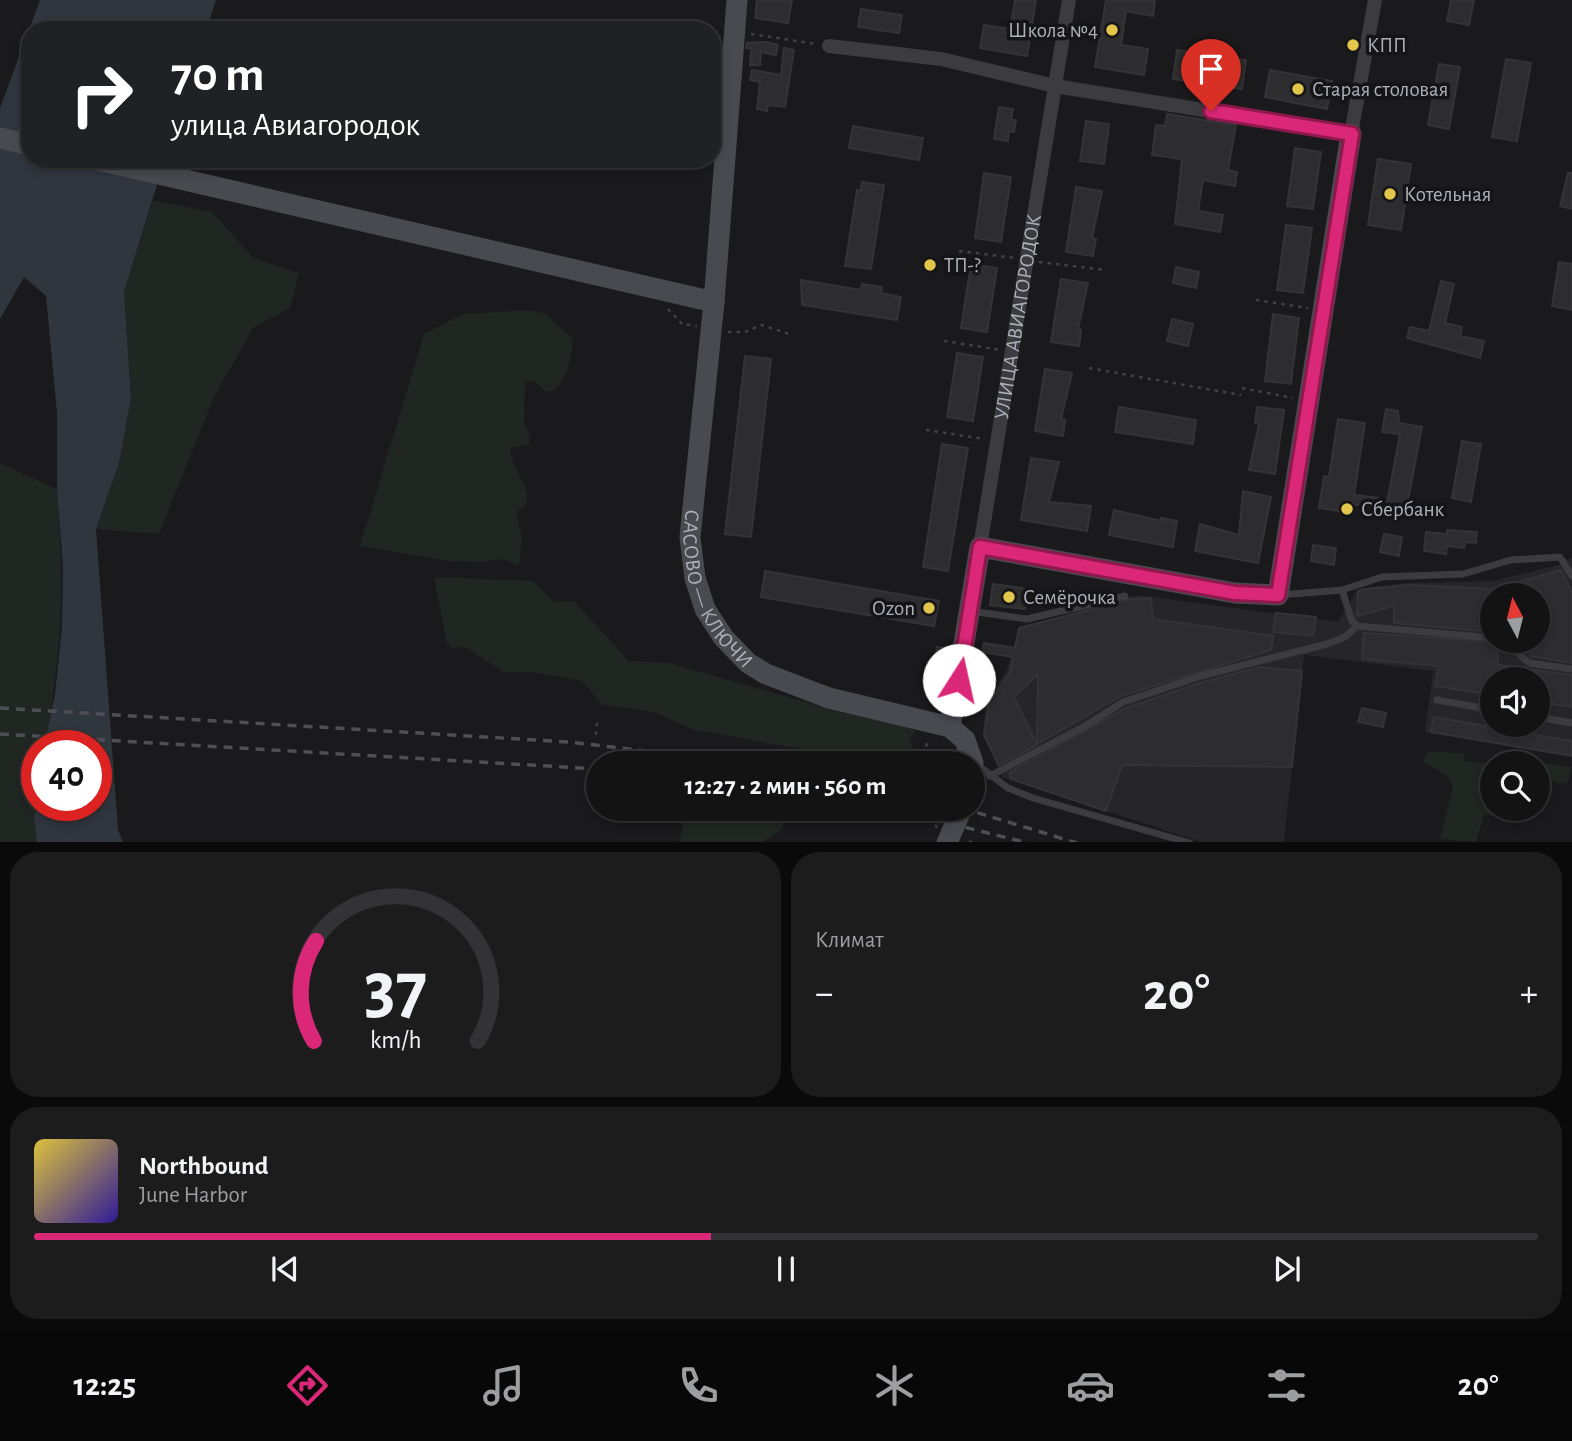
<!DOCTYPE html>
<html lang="ru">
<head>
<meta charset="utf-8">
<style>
	body { margin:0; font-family:"Alegreya Sans",sans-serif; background:#1d1c1d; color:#f1f3f6; height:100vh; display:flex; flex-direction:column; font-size:26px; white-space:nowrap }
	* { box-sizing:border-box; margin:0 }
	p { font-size:23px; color:#9d9ea0 }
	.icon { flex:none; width:38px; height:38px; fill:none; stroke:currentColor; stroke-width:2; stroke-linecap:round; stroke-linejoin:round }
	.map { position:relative; height:842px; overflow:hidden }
	.panel { display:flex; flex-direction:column; gap:10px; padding:10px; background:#0b0a0b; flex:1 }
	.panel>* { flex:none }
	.hud { position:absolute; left:21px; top:21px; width:700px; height:147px; border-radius:28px; box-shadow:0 4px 10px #0003,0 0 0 2px #333234; background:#202124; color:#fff; overflow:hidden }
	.needle { width:46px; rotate:353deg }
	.fabs { position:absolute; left:1480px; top:583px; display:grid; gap:14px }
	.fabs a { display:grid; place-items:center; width:70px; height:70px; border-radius:50%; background:#141314; box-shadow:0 4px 10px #0003,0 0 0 2px #333234; font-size:35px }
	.speed { position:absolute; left:21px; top:730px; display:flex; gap:14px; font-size:35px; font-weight:700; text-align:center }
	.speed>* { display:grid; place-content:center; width:91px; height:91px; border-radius:50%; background:#141314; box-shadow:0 4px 10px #0003,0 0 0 2px #333234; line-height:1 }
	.speed .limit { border:10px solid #d22; background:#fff; color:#111 }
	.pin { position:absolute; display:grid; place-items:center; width:60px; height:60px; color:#fff; margin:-72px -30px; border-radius:50% 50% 50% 0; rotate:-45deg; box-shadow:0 0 7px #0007 }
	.pin .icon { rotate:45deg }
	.me { position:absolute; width:77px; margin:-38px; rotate:10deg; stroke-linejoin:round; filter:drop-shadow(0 0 5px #0008) }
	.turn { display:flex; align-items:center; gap:24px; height:147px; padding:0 35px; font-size:32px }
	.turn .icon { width:91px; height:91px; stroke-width:2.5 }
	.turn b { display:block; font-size:49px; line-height:60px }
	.big { font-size:52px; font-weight:700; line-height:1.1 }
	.panel .card { flex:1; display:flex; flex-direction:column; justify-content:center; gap:10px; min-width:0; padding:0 24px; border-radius:28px; background:#1d1c1d }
	.panel .dial { align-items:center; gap:0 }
	.dial svg { height:182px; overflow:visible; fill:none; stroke:#333234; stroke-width:7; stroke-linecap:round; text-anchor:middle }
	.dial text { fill:#f1f3f6; stroke:none }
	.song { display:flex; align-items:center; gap:21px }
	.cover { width:84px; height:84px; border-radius:10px; background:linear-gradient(135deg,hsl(50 70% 55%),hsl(250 70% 35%)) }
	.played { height:7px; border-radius:4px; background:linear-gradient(90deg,#db2777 45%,#333234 45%) }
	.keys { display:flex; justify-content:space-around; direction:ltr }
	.heat { display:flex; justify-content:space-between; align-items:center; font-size:38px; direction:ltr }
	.panel .tiles { flex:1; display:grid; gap:10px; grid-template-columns:1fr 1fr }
	.card:last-child { grid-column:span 2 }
	.trip { position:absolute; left:586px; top:751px; width:399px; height:70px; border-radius:35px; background:#141314; box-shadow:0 4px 10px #0003,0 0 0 2px #333234; font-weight:700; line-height:70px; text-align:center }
	.tabs { display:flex; height:112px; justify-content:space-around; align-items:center; background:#080808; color:#9d9ea0 }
	.tabs .icon { width:49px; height:49px }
	.tabs .current { color:#db2777 }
	.tabs b { font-size:32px; color:#f1f3f6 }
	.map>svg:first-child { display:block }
</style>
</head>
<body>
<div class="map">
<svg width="1572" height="843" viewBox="0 0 1572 843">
	<rect width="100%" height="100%" fill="#1a191b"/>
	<!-- built -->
	<path fill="#262528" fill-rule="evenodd" d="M1572 557V756L1425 732 1433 671 1304 655 1284 842 1204 843 1002 777 983 735 986 703 1007 670 1019 628 1138 595 1338 622 1358 589 1408 583 1492 581 1559 565ZM1493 595H1538V640H1493ZM1493 679H1538V724H1493Z"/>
	<!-- green -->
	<path fill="#202622" d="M153 200 212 212 254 258 299 273 290 308 253 328 214 397 159 534 96 529 119 463 131 398 124 292Z
		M530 310 546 314 573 339C571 358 568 386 547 393L534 381H525L524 422 530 437 529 445 510 448C511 470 529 480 527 503L516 513 522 537 519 566 503 559 483 562 447 561 360 546 424 334 463 314Z
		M0 463 57 489C64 579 63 657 44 745L37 746 34 817 37 842 0 843Z
		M434 577 533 581 554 602H575L629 661 669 663 841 712 909 727 915 731 910 741 917 756 905 763 870 761 694 730 654 712 602 705 582 681 531 672H504L465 647 452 648 447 643Z
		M1427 751 1464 753 1465 761 1493 764V808L1505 809 1503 818 1484 814 1476 842 1440 839 1453 787 1449 777 1423 762Z
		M1536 762 1572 767 1567 784 1538 779Z
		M687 808 783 815 782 829 763 842H679Z"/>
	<!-- water -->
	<path fill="#30363e" d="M40 0H216L206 30H30V159H165L124 292 131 398 119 463 96 529 118 830 123 842H37L34 817 37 787V805H96V746L44 745 55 694 62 628 63 566 57 489V413L46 296 24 277 0 319V108Z"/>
	<!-- building -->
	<path fill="#2d2c2f" stroke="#343437" stroke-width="2" d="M757 0H792L788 23 755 18Z
		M1015 0H1036L1027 56 980 48 984 25 1010 29Z
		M1106 0H1155L1153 16 1126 11 1121 45 1148 49 1144 75 1095 67Z
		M1451 0H1474L1469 25 1447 21Z
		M861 9 902 15 899 33 858 27Z
		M766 42 778 45 776 55 761 52 760 65H750L751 49 746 48 747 43Z
		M784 48 794 50 785 107 768 105 767 111 757 109 760 82 750 80 752 70 781 75Z
		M1177 50 1246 60 1242 89 1173 79Z
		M1506 59 1531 63 1517 141 1492 137Z
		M1439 64 1460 67 1449 129 1428 125Z
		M1270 70 1332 81 1327 109 1265 97Z
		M999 107 1013 109 1011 120H1016L1014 132 1009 131 1008 141 994 139Z
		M1167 114 1236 125 1228 170 1237 172 1235 186 1203 180 1198 211 1223 215 1220 232 1175 224 1182 159 1152 155 1156 125 1165 126Z
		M1086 121 1109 124 1104 164 1080 161Z
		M853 126 923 138 919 160 849 148Z
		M1295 148 1321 152 1313 209 1287 206Z
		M1378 159 1411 164 1401 230 1368 225Z
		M984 173 1011 177 1001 242 975 238Z
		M1568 173H1572V209L1560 206Z
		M862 182 884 185 871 269 845 266 857 190 861 191Z
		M1076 187 1102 191 1092 238 1096 239 1093 256 1066 252Z
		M1286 225 1312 228 1303 293 1277 290Z
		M1559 262 1572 264V310L1552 306Z
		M971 264 997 268 987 332 961 328Z
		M1176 267 1199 272 1196 288 1173 283Z
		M1061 279 1088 283 1078 329 1081 330 1079 346 1051 342Z
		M801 280 861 290 862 284 882 287 881 293 901 297 897 320 802 305Z
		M1441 281 1454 284 1445 323 1462 327 1460 336 1484 341 1480 358 1407 338 1410 327 1429 331Z
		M1273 314 1299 318 1291 384 1265 381Z
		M1172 319 1193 324 1188 346 1167 341Z
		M957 353 983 357 973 421 947 417Z
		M745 356 771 359 751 537 725 534Z
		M1045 369 1072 373 1061 419 1065 420 1063 436 1035 431Z
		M1119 407 1196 420 1193 444 1115 432Z
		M1257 407 1284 410 1275 474 1249 470 1259 424 1255 423Z
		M1386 409 1398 411 1399 423 1422 427 1406 511 1386 508 1400 434 1382 432Z
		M1338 419 1365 423 1354 495 1381 498 1379 508 1353 504 1352 513 1319 508 1324 476 1329 477Z
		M1462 441 1481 444 1471 502 1452 498Z
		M942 444 968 448 948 571 923 567Z
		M1031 458 1059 462 1049 502 1091 506 1087 531 1021 520Z
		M1243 491 1271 497 1258 563 1195 551 1200 524 1239 535Z
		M1114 510 1161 521V518L1177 521 1173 547 1109 535Z
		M1447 530 1477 532 1476 543 1465 542 1464 548 1447 546 1446 554 1424 551 1426 532 1447 534Z
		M1384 534 1402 537 1399 556 1380 552Z
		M1313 545 1336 548 1334 565 1311 561Z
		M1561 570 1572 593V663L1530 656 1529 640H1538V595H1493V632L1394 623V606L1357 616 1358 591 1365 589 1409 585 1493 589Z
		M765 571 939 601 934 626 761 597Z
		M993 584 1028 589 1025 609 990 605Z
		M1151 598 1153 619 1273 636 1271 650 1121 696 1037 744 1038 674 1014 697 1037 745 999 765 984 735 989 702 1010 673 1013 657 982 652 984 643 1015 648 1019 628 1130 599Z
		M1276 613 1316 617 1313 636 1273 632Z
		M1364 633 1497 642 1498 665 1572 675V707L1538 702V679H1493V695L1435 686 1439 666 1362 659Z
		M937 647 950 649 946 671 934 670Z
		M1260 667 1302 671 1292 767 1122 765 1106 811 1011 779 1010 772 1126 708 1203 682Z
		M1362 708 1386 713 1383 727 1358 722Z
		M1434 717 1572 741V756L1431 732Z"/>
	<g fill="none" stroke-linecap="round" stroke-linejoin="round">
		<!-- path -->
		<path stroke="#414247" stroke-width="2.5" stroke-dasharray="3.5 5" stroke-linecap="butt" d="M751 34 817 44
			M43 159 81 168
			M959 251 1015 258
			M1039 262 1105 270
			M1256 300 1308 308
			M668 309 682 324 697 326
			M728 332H745L762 325 792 335
			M944 341 1001 350
			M1089 368 1241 395
			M1242 388 1293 398
			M926 430 985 439
			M596 735 597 722
			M922 763 928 739
			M936 828 939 808
			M969 841 973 843"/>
		<!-- lane -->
		<path stroke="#3b3b40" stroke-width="7" d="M1342 590 1352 621 1357 626 1493 638
			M1280 595 1342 590 1382 577 1463 574 1511 560 1560 557 1572 576
			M970 611 1027 619 1125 596
			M1503 640 1529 663 1572 669
			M1437 700 1493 710
			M1538 717 1572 723
			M976 764 1008 788 1033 798 1190 843
			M990 776 1087 725 1123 702 1201 676 1327 644 1345 637 1357 626"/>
		<!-- street -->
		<g stroke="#3b3b40" stroke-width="14">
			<path d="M829 46 941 59 1055 86 1351 134 1375 0"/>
			<path id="s1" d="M980 547 1069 0"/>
		</g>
		<!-- secondary -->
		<g stroke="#494a50" stroke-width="21">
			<path id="s2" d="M737 0 714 302 690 537 695 578 705 609 723 637 748 663 766 674 829 698 950 727 965 740 973 763"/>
			<path d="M0 138 30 145"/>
			<path d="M94 159 714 302"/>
			<path d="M950 727 980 547 1235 593 1278 595 1351 134"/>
			<path d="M947 843 962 808"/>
		</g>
		<!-- rail -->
		<path stroke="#4e4f55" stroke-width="3.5" stroke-dasharray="9 7" stroke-linecap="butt" d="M0 708 569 742 749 763
			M0 734 598 769
			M888 808 1028 843
			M962 808 1077 843"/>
	</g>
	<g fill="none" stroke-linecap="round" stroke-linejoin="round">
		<!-- route casing -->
		<g stroke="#8e194d" stroke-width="18">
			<path id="route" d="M959 680 980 547 1235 593 1278 595 1352 134 1211 111"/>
		</g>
		<!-- route -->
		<use href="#route" stroke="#db2777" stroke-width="12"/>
	</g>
	<!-- markers -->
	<g fill="#e2c54b" stroke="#151416" stroke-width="2.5">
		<circle cx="1112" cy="30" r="7"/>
		<circle cx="1353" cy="45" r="7"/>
		<circle cx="1298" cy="89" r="7"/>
		<circle cx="1390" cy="194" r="7"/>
		<circle cx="930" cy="265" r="7"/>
		<circle cx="1347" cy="509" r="7"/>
		<circle cx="1009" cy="597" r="7"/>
		<circle cx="929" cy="608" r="7"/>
	</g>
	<g text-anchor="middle" stroke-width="7" stroke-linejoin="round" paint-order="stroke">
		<!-- poi labels -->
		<g font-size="21" fill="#adafba" stroke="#151416" text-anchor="start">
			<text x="1098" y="37" text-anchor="end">Школа №4</text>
			<text x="1367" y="52">КПП</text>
			<text x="1312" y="96">Старая столовая</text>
			<text x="1404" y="201">Котельная</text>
			<text x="944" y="272">ТП-?</text>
			<text x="1361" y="516">Сбербанк</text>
			<text x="1023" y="604">Семёрочка</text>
			<text x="915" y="615" text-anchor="end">Ozon</text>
		</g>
		<!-- street labels -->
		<g font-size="21" fill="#adafba" stroke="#151416">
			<text dy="7" stroke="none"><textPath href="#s1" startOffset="233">УЛИЦА АВИАГОРОДОК</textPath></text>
			<text dy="7" stroke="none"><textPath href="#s2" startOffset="598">САСОВО — КЛЮЧИ</textPath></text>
		</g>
	</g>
</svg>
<div class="fabs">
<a><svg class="needle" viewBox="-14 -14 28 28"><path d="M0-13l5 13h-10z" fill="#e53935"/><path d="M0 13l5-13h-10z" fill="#9d9ea0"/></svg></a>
<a><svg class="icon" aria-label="sound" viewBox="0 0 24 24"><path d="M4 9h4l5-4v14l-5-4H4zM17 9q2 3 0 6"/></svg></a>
<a><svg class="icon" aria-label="search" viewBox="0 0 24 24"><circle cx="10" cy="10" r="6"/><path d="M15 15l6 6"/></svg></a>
</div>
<div class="speed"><div class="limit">40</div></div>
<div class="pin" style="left:1211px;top:111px;background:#d93025"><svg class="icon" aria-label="arrive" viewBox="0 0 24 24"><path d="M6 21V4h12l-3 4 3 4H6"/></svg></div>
<svg class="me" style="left:959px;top:680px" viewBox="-20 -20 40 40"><circle r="19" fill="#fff"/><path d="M0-13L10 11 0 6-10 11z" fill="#db2777"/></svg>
<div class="trip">12:27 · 2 мин · 560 m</div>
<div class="hud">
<div class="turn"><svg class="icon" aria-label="right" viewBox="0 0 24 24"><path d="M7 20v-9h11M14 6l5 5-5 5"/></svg><div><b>70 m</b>улица Авиагородок</div></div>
</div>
</div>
<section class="panel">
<div class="tiles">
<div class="card dial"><svg viewBox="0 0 100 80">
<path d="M14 69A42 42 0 1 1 86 69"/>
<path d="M14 69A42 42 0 0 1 15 25" stroke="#db2777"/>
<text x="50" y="56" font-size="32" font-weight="700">37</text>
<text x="50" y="72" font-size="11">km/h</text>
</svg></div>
<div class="card"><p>Климат</p>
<div class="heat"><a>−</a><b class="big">20°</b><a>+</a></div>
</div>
<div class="card">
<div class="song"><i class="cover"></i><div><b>Northbound</b><p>June Harbor</p></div></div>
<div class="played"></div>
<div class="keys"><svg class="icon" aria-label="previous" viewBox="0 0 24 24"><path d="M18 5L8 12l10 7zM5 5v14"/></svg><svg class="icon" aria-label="pause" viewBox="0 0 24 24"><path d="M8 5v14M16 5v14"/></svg><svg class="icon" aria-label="next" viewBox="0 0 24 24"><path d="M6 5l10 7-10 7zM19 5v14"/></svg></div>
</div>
</div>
</section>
<nav class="tabs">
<b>12:25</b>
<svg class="icon current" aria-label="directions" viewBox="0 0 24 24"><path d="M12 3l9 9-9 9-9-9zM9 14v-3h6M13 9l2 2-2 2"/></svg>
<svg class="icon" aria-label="music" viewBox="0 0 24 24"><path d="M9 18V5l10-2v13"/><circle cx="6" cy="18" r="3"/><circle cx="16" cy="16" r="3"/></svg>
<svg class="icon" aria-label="phone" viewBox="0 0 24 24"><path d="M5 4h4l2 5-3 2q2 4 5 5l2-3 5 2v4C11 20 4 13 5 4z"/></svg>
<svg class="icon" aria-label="climate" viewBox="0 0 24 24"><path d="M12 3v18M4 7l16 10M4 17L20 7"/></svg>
<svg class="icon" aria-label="car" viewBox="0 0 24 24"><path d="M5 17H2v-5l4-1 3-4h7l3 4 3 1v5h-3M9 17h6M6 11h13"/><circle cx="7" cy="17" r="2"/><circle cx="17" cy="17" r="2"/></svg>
<svg class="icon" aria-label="filters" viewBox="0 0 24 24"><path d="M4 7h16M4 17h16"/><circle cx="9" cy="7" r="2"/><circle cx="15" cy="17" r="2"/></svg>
<b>20°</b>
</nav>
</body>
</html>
